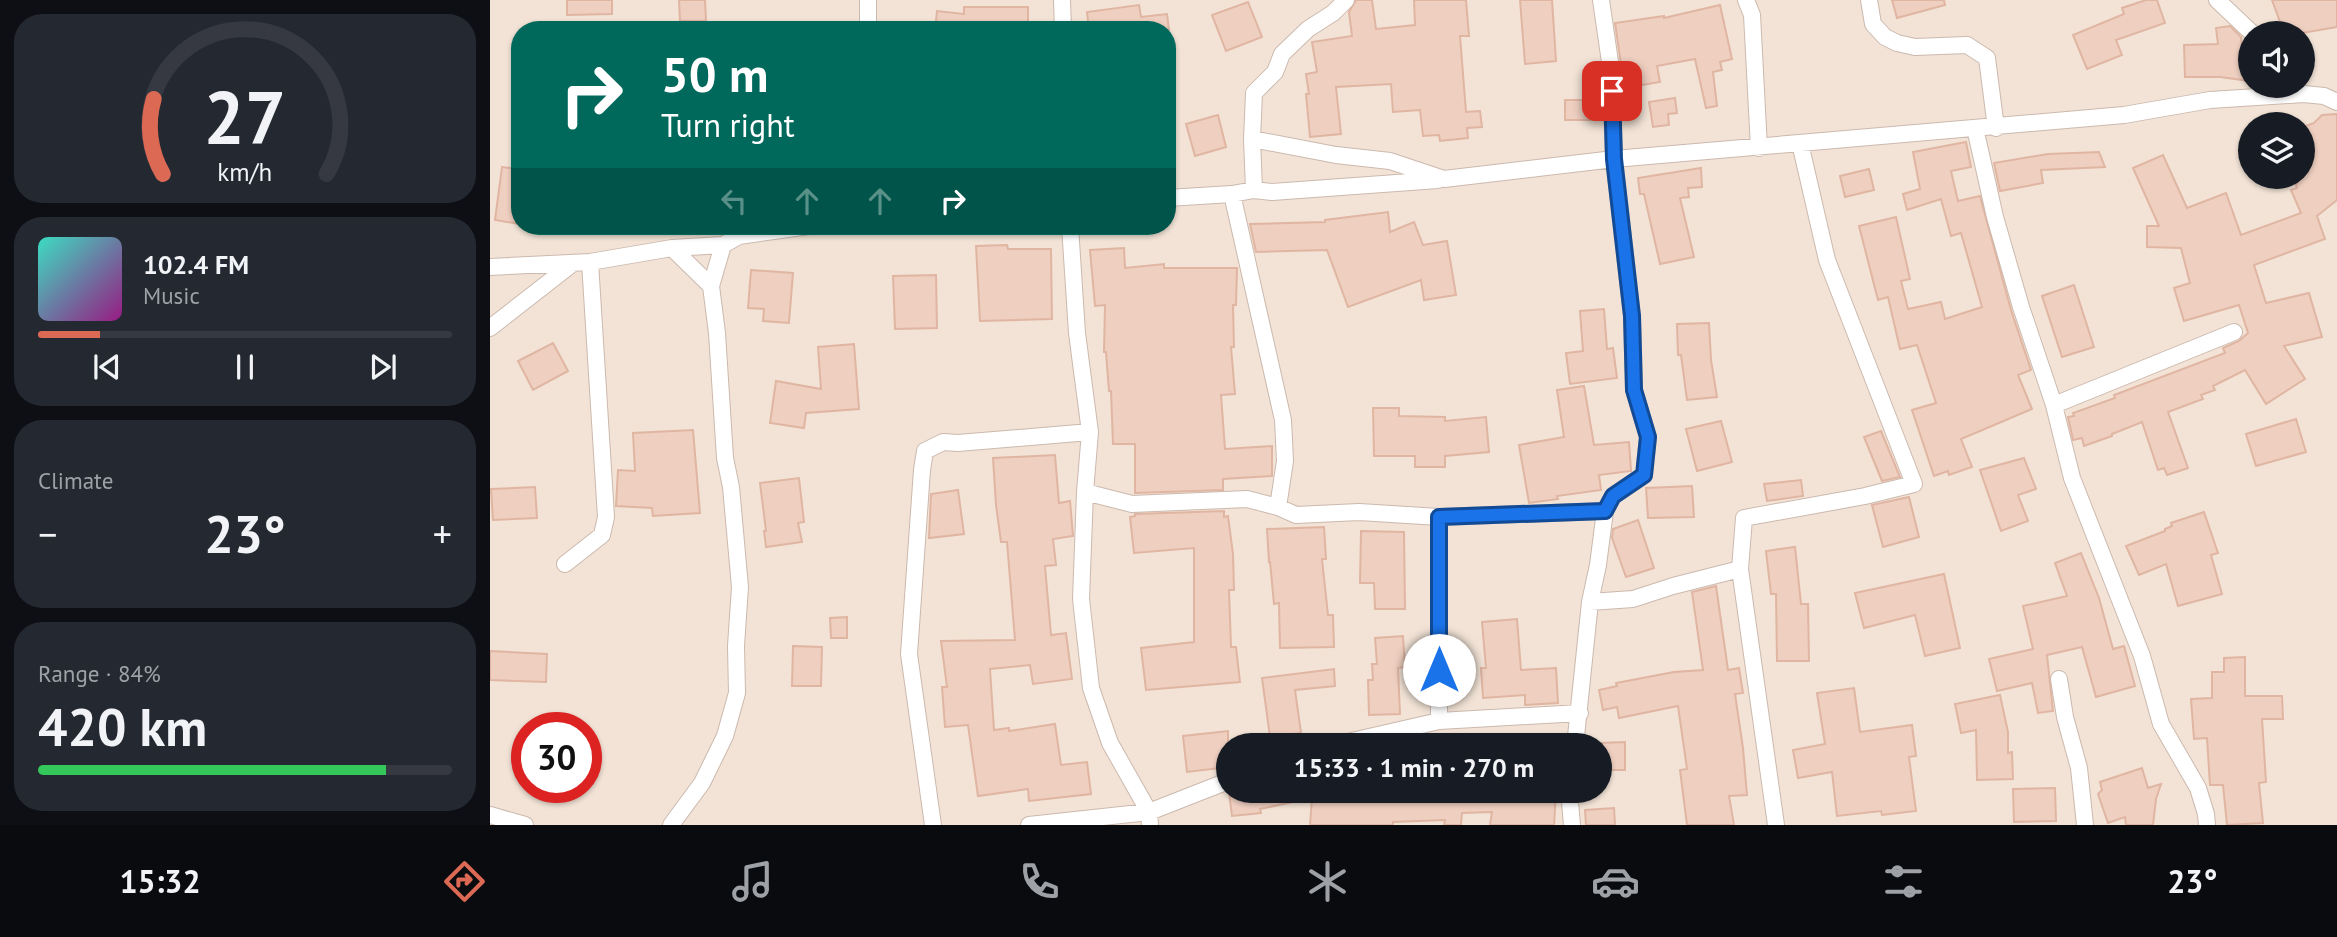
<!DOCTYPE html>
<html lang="en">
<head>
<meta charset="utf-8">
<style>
	body { margin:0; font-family:"PT Sans",sans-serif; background:#242831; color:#f1f3f6; height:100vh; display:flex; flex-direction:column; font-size:26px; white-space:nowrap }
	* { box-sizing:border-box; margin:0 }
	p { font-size:23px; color:#9ea1a6 }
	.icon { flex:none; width:38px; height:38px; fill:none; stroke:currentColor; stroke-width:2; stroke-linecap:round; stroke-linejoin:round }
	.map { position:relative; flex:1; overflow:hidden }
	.panel { display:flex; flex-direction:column; gap:14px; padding:14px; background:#0d0f14; width:490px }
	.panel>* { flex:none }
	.banner { position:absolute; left:21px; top:21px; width:665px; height:214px; border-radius:28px; box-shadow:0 2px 5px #0004; background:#00695c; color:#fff; overflow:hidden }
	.fabs { position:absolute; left:1748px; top:21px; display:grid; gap:14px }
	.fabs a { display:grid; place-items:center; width:77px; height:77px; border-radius:50%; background:#171b24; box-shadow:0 2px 5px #0004; font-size:35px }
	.speed { position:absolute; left:21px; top:712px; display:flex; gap:14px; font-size:35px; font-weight:700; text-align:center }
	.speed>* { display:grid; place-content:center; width:91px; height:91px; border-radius:50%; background:#171b24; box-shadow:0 2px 5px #0004; line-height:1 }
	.speed .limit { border:10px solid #d22; background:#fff; color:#111 }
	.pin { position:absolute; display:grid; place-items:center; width:60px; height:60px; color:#fff; margin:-30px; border-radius:14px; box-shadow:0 4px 10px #0006 }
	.me { position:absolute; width:77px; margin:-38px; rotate:0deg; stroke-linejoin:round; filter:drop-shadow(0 0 5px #0008) }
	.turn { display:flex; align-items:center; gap:24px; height:147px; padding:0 35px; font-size:32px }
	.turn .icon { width:91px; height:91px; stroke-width:2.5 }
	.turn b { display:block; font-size:49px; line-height:60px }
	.lanes { display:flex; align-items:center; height:66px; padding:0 35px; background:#0003; justify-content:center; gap:35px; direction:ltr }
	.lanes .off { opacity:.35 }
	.big { font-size:52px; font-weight:700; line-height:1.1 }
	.panel .tile { flex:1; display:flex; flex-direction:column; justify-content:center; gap:10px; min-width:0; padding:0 24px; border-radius:28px; background:#242831 }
	.panel .dial { align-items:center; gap:0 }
	.dial svg { height:182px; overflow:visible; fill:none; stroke:#363941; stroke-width:7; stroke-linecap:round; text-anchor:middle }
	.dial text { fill:#f1f3f6; stroke:none }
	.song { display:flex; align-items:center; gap:21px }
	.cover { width:84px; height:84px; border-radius:10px; background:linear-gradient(135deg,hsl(170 70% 55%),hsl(310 70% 35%)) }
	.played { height:7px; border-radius:4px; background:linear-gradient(90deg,#dc6954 15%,#363941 15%) }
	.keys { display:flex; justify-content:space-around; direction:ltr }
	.heat { display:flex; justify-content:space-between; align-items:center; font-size:38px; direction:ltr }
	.charge { height:10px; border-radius:5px; background:linear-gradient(90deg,#34c759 84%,#363941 0) }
	.trip { position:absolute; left:726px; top:733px; width:396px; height:70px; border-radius:35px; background:#171b24; box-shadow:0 2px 5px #0004; font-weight:700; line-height:70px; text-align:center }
	.menu { display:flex; height:112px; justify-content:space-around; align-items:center; background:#090b0e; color:#9ea1a6 }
	.menu .icon { width:49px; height:49px }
	.menu .on { color:#dc6954 }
	.menu b { font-size:32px; color:#f1f3f6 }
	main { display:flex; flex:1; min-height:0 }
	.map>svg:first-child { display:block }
</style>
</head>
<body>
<main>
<section class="panel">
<div class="tile dial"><svg viewBox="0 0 100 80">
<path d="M14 69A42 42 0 1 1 86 69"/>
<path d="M14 69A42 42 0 0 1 10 36" stroke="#dc6954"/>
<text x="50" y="56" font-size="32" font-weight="700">27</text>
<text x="50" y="72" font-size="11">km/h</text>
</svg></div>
<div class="tile">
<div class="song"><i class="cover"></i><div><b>102.4 FM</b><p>Music</p></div></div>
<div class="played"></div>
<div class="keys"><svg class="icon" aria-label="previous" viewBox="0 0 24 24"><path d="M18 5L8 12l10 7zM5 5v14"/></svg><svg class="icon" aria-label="pause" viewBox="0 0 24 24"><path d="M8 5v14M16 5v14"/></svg><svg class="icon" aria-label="next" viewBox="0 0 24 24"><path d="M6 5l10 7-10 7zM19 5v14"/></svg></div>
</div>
<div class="tile"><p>Climate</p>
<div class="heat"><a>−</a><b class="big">23°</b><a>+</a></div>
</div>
<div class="tile"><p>Range · 84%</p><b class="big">420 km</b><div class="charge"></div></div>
</section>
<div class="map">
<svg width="1847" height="825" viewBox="0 0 1847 825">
	<rect width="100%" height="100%" fill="#fbf2e7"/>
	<!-- residential -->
	<path fill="#f2e3d6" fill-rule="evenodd" d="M0 0H1847V825H0ZM30 30H677V226H30ZM1760 33H1813V86H1760ZM1760 124H1813V177H1760ZM37 728H96V788H37ZM738 746H1110V791H738Z"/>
	<!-- building -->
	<path fill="#eecfc0" stroke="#e0b5a2" stroke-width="2" d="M77 0H122V14L77 15Z
		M189 0H215L216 21H190Z
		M866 0H882L886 29 925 25 924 0H976L979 36H970L976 112 990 111 992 127 977 128 978 138 950 141 949 135 933 136 930 110 903 112 901 84 846 87 851 134 820 137 816 94H819L816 74 827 72 822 42 862 36 859 12Z
		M1030 0H1062L1066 61 1035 64Z
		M1402 0H1454L1455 5 1407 18Z
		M1656 0H1667L1675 23 1626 40 1632 55 1597 69 1583 35 1634 14 1632 8Z
		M1782 0H1847V27L1812 33H1794Z
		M758 2 772 37 736 51 722 15Z
		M649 5 651 17 677 14 679 30H599L597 12Z
		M1230 5 1242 59 1230 62 1232 70 1223 72 1227 106 1216 108 1205 59 1167 66 1170 82 1146 86 1143 69 1132 71 1125 23 1174 16V18Z
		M474 7H538V30H445L447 11 474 14Z
		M1740 26 1751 37 1753 54 1760 51V81L1730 77H1695L1694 45 1728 44 1726 28Z
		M1185 98 1187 113 1178 114 1179 125 1163 127 1159 102Z
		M1075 100H1105V120H1075Z
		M1847 114V200L1827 216 1835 239 1764 265 1776 303 1819 293 1832 337 1794 346 1815 379 1776 404 1755 370 1723 386 1725 390 1711 395 1713 399 1678 412 1698 468 1677 475 1674 468 1668 470 1652 422 1622 434V436L1594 446 1592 438 1583 440 1578 417 1584 416 1583 413 1625 398 1624 395 1735 353 1733 348 1749 341 1758 333 1749 305 1694 321 1684 288 1700 283 1691 248 1657 247V226H1669L1643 168 1673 155 1697 208 1736 193 1751 235 1811 213 1801 190 1807 188 1803 177H1813V127L1824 123 1832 115Z
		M728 115 736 147 705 156 696 124Z
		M1476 142 1481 167 1461 171 1468 201 1490 196 1521 310 1541 370 1528 375 1542 409 1471 439 1482 467 1459 475 1458 471 1444 476 1422 410 1446 403 1427 345 1410 349 1398 297 1388 300 1369 226 1406 217 1420 279 1411 281 1418 309 1451 302 1455 319 1492 307 1471 233 1461 236 1451 199 1417 210 1413 194 1430 189 1423 152Z
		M1609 152 1615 167 1551 170 1553 183 1510 191 1504 163 1558 154Z
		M12 167 30 169V224L5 220Z
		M1211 168 1212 187 1198 188 1199 197 1190 198 1204 257 1170 264 1154 194H1150L1148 178Z
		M1379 169 1384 190 1355 197 1350 176Z
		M898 212 900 232 924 222 933 245 957 241 966 295 934 300 931 280 858 307 837 250 766 252 760 224 835 222V220Z
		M517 245 518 249H561L562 319 490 321 486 246Z
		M634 248 635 268 674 264V268H747L746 305H743L744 347H741L745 394 731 395 735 449 782 446V476L733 479V490L645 493V444H623L621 391H619L616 352H614L615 305 605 306 600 250Z
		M261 270 303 273 299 323 273 321 274 309 258 308Z
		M446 275 447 328 405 329 403 276Z
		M1584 285 1604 347 1572 357 1552 296Z
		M1114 309 1117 349 1123 348 1127 378 1080 384 1076 353 1093 351 1090 311Z
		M1219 323 1221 360 1227 397 1197 400 1191 355H1188L1187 324Z
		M63 343 78 371 43 390 28 361Z
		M364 344 369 409 316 413 314 428 280 423 286 381 331 389 328 347Z
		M1094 386 1104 445 1139 442 1141 471 1109 475 1111 490 1067 496 1068 499 1039 503 1029 445 1074 437 1067 390Z
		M883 408H909V416L955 417V421L996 417 999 452 955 456V467H925V456H884Z
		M1806 419 1816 452 1766 466 1756 434Z
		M1231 421 1242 462 1207 471 1196 429Z
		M203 430 210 513 163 516 162 508 126 506 128 470 145 471 143 433Z
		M1391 431 1410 477 1392 481 1374 437Z
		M565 455 569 503 580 501 583 536 563 539 566 565 555 566 561 635 576 633 582 679 543 684 540 665 500 669 504 730 519 728V731L565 724 571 765 597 762 601 794 539 801 538 789 488 796 478 725 455 727 452 687H457L451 641 525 640 517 542H511L506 505 503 458Z
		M1534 458 1546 489 1528 495 1538 521 1511 531 1490 470Z
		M309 478 314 522 308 523 312 542 276 547 274 531H276L270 483Z
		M1311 480 1313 496 1277 501 1274 484Z
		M1202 486 1204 517 1158 518 1156 488Z
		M45 487 47 518 3 520 1 489Z
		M468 490 474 534 439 538 441 494Z
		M1419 497 1429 537 1393 547 1382 505Z
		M734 511V517L738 516 743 554 744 590H739L741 647H746L750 682 656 690 651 648 704 642V548L644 553 640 517 645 516V514Z
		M1714 512 1728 553 1721 555 1732 594 1688 606 1676 564 1649 575 1636 546 1675 531V529L1682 526 1681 523Z
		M1148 520 1164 568 1136 577 1122 538 1123 529Z
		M834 527 836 559H832L838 615H843L844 647 790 648 789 603 784 604 780 562H779L777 529Z
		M871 531 914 532 915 609H885L884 583H870Z
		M1305 547 1311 604H1318L1319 661H1287L1286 594H1281L1276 551Z
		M1591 553 1609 598 1623 649 1634 646 1645 686 1606 697 1592 647 1557 655 1563 711 1548 713 1542 683 1507 691 1499 659 1543 649 1533 606 1577 596 1565 563Z
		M1454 574 1470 648 1435 656 1425 615 1374 628 1365 593Z
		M1226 586 1238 670 1249 668 1253 693 1245 694 1253 748 1257 795 1239 796 1244 825H1197L1190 770 1197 769 1188 706 1129 718 1127 707 1113 710 1109 690 1127 686 1126 683 1184 672 1213 670 1202 592Z
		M357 617V638H341L340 618Z
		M1027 619 1031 670 1066 668 1068 703 1035 705V695L993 698 991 668H996L992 622Z
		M913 636 915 667 908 668 910 714 879 715 878 680H883L882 664H887L885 638Z
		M303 646 332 647 331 686H302Z
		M0 651 57 654 56 682 0 680Z
		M1755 657V696H1792L1793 719H1772L1776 782 1769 783 1773 823 1737 825 1733 785H1720L1717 738 1704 739 1701 699 1722 698V672H1734V658Z
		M844 669 845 686 805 690 811 733 780 737 772 678Z
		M1364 688 1370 732 1422 725 1426 756 1419 757 1426 811 1392 815 1391 811 1347 816 1342 772 1308 778 1303 750 1335 744 1327 693Z
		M1510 695 1518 732V753L1522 752 1523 779 1487 780 1486 730 1471 733 1465 704Z
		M738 731V767L697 772 693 736Z
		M1135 742V770H1110V743Z
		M1652 768 1658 788 1671 784 1666 799 1663 825H1636L1635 817 1618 823 1608 794 1612 790 1610 782Z
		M1565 788 1566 821 1524 822 1523 789Z
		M741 791H859V794L917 796V791H1066L1064 825H1000L1002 812 972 813 971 825H954L955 820 903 822V825H820L822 798 770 809 771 813 742 816 739 792Z
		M1124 808 1125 825H1096L1095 810Z"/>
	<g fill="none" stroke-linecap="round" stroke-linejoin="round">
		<!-- street casing -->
		<g stroke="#ccb9ae" stroke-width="18">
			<path id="street" d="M378 0V30
				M572 0 573 30
				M1256 0 1262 15 1269 148
				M1379 0 1383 24 1395 37 1407 43 1425 47 1477 45 1497 58 1506 128
				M1727 0 1762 33
				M1485 128 1505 217 1531 307 1564 405 1582 478 1652 656 1671 724 1708 788 1716 814 1717 825
				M762 139 846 155 900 161 954 179 1124 159 1634 115 1720 100 1814 94 1834 96 1847 102
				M764 190 762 139 764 93 785 72 792 54 818 29 843 13 856 0
				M742 194 793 420 795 461 788 507
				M677 198 742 194 764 190 782 192 948 180
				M580 226 587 333 600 432 595 492 591 599 601 688 620 743 659 812 660 825
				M182 248 221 286
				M0 267 100 262 182 248 233 245 249 236 319 226
				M0 328 82 264
				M1564 405 1744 332
				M595 492 642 504 757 499 788 507 806 515 869 512 949 517 1115 511
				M75 564 112 535 116 517 100 262
				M1100 602 1143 599 1183 586 1250 569
				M1569 679 1575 717 1589 768 1595 825
				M949 721 1090 713
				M840 746 949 721V517
				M1085 746 1100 602 1108 565 1115 511 1123 496 1154 475 1158 437 1144 390 1142 316 1124 159 1121 69 1111 0
				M1079 791 1082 825
				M0 815 35 825
				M181 825 212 783 235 736 247 693 246 646 250 587 241 487 235 458 227 333 221 286 233 245
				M443 825 419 654 432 470 435 451 453 442 468 443 600 432
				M539 825 659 812 738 781
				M1286 825 1250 569 1254 518 1375 496 1424 484 1337 260 1310 143"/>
		</g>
		<!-- street -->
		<use href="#street" stroke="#fff" stroke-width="16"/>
	</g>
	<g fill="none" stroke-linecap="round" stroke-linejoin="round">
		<!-- route casing -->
		<g stroke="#114b97" stroke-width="18">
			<path id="route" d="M949 670V517L1115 511 1123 496 1154 475 1158 437 1144 390 1142 316 1124 159 1122 91"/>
		</g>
		<!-- route -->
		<use href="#route" stroke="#1a73e8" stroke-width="12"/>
	</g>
</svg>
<div class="fabs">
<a><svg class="icon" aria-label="sound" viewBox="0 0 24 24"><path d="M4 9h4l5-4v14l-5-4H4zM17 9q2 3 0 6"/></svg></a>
<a><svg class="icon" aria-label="layers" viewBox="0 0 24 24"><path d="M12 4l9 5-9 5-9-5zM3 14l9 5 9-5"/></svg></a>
</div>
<div class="speed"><div class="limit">30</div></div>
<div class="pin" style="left:1122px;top:91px;background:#d93025"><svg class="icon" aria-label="arrive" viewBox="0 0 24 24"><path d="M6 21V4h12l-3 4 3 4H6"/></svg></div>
<svg class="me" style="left:949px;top:670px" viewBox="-20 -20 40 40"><circle r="19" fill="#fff"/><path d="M0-13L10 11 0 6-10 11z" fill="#1a73e8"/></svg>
<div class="trip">15:33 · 1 min · 270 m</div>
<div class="banner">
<div class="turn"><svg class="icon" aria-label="right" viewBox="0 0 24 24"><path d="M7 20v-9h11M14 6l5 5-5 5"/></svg><div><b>50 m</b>Turn right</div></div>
<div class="lanes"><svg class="icon off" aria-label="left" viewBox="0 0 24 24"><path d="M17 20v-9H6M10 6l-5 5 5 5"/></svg><svg class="icon off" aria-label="ahead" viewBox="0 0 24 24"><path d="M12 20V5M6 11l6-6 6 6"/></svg><svg class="icon off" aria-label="ahead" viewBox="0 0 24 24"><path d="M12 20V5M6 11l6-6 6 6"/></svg><svg class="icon" aria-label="right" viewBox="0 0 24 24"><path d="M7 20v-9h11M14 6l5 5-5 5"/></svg></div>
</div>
</div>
</main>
<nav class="menu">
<b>15:32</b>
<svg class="icon on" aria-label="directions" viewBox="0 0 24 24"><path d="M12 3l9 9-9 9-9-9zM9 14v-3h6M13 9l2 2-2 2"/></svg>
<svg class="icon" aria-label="music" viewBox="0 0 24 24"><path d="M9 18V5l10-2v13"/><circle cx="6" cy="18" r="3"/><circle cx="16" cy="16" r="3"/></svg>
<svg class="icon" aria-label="phone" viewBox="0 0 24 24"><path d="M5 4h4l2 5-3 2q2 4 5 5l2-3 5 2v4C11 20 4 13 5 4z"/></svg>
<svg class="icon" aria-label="climate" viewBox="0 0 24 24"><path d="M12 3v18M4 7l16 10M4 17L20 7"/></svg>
<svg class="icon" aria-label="car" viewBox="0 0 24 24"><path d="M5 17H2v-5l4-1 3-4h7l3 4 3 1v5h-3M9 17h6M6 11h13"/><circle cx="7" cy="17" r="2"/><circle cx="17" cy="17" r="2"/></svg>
<svg class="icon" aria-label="filters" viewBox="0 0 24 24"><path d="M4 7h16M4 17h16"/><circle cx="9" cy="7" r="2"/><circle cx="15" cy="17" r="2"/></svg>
<b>23°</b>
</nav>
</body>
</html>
